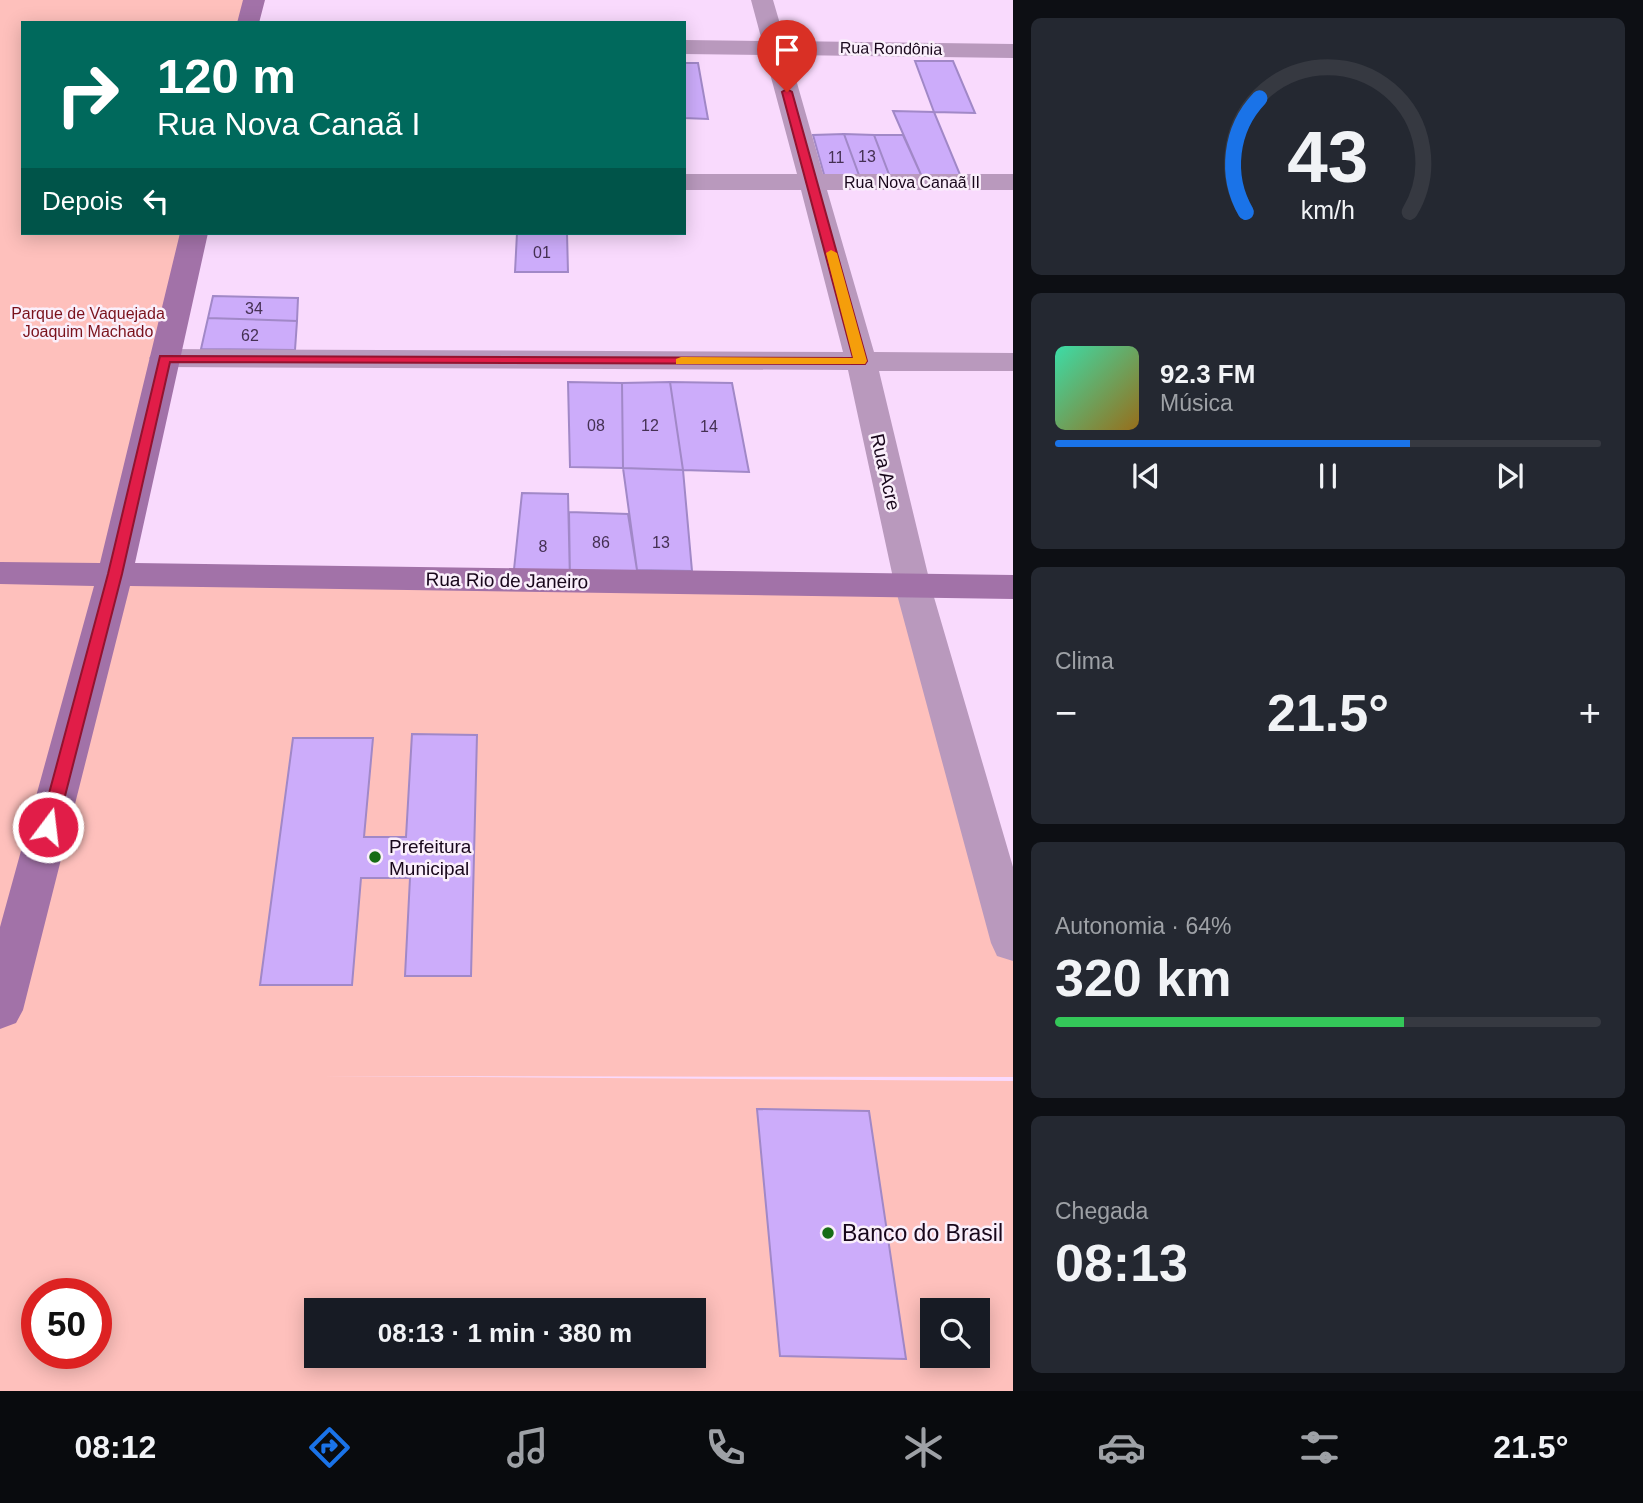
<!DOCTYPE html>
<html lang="pt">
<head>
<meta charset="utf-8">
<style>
	body { margin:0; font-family:Arial,sans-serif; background:#242831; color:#f1f3f6; height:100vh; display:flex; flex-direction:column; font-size:26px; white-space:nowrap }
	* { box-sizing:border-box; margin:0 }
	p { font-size:23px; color:#9ea1a6 }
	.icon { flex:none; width:38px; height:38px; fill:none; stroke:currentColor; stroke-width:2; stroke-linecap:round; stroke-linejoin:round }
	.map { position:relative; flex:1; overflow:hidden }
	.details { display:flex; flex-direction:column; gap:18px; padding:18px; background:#0d0f14; width:630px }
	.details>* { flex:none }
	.hud { position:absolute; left:21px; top:21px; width:665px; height:214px; border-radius:0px; box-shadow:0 4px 18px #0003; background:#00695c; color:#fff; overflow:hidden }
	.fabs { position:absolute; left:920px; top:1298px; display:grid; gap:14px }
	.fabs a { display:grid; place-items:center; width:70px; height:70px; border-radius:0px; background:#171b24; box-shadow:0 4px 18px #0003; font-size:35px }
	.speed { position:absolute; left:21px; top:1278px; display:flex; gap:14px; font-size:35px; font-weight:700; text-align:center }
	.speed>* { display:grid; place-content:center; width:91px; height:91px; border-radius:50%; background:#171b24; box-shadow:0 4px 18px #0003; line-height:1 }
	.speed .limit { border:10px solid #d22; background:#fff; color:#111 }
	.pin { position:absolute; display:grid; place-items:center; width:60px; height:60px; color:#fff; margin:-72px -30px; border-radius:50% 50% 50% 0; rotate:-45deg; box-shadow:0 0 7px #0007 }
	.pin .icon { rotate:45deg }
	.me { position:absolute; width:77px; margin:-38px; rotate:15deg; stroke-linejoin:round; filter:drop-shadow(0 0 5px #0008) }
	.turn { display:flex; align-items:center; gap:24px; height:147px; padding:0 21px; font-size:32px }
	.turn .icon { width:91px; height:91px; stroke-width:2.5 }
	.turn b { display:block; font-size:49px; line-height:60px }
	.then { display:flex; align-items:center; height:66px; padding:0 21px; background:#0003; gap:14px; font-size:26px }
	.big { font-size:52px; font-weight:700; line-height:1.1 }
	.details .tile { flex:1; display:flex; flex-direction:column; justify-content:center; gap:10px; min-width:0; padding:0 24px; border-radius:10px; background:#242831 }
	.details .dial { align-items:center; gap:0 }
	.dial svg { height:182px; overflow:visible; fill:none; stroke:#363941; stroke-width:7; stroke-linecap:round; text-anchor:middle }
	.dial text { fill:#f1f3f6; stroke:none }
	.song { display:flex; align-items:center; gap:21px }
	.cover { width:84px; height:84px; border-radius:10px; background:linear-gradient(135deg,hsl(160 70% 55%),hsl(40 70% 35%)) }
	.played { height:7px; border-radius:4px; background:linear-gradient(90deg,#1a73e8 65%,#363941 65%) }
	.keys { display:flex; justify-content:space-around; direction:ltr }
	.heat { display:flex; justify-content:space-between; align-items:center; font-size:38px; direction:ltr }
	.charge { height:10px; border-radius:5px; background:linear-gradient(90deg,#34c759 64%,#363941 0) }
	.trip { position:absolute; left:304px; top:1298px; width:402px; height:70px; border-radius:0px; background:#171b24; box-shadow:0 4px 18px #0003; font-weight:700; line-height:70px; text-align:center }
	.tab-bar { display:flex; height:112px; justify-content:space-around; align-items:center; background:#090b0e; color:#9ea1a6 }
	.tab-bar .icon { width:49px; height:49px }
	.tab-bar .selected { color:#1a73e8 }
	.tab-bar b { font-size:32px; color:#f1f3f6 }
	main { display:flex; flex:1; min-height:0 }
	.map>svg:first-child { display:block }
</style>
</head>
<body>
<main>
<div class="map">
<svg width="1013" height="1391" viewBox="0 0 1013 1391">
	<rect width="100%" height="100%" fill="#f9dafd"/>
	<!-- green -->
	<path fill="#fec0bc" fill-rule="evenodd" d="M0 0H261L255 23H23V233H202L115 574 913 587 1013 891V1077L320 1076 1013 1081V1391H0ZM37 1293H96V1353H37ZM317 1311H695V1356H317ZM933 1311H978V1356H933Z"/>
	<!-- building -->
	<path fill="#ccacfa" stroke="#a188c7" stroke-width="2" d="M915 61H953L975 113 934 112Z
		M684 63H698L708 119 684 118Z
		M893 111 934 112 961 177H922Z
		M844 134 860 178H825L813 135Z
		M844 134 874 135 890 177 860 178Z
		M874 135H903L922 177H890Z
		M517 233H567L568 272H515Z
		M213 296 298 298 297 321 208 318Z
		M208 318 297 321 295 350 201 349Z
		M568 382 622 383 623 468 570 467Z
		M670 382 732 383 749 472 683 470Z
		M670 382 683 470 623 468 622 383Z
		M623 468 683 470 692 571 637 570Z
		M522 493 568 494 570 581 513 579Z
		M569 512 628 514 637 570 636 581H570Z
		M412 734 477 735 471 976H405L410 878H361L352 985H260L293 738H373L364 837H406Z
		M757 1109 869 1111 906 1359 780 1356Z"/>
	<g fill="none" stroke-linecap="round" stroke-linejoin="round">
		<!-- street -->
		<path fill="#b999bd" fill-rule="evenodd" d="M751 0H773L785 41 1013 44V58L789 55 823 174H1013V190H827L874 352 1013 353V371H879L931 587 1013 867V961L997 956 991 943 895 587 848 370 164 367 153 364 149 358 153 352 164 349 843 352 801 190H684V174H797L765 55 684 54V40L762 41Z"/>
		<!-- secondary -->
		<path fill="#a272a8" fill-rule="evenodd" d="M243 0H265L259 23H237Z
			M180 233H208L135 563 1013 575V599L130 586 23 1010 16 1023 0 1029V927L94 586 0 584V562L100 563Z"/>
	</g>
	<!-- route -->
	<path fill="#e11d48" stroke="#92132f" stroke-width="2" d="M787 89 792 92 867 361 865 364 170 362 122 574 57 827 54 832H42L40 827 108 574 160 356 853 358 782 92Z"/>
	<!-- slow -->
	<path fill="#f59e0b" d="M831 250 837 253 867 361 865 364H676V359L681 357 853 358 826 253Z"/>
	<!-- markers -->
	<g fill="#166c14" stroke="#faeffb" stroke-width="2.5">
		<circle cx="375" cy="857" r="7"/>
		<circle cx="828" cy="1233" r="7"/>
	</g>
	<g text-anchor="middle" stroke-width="5" stroke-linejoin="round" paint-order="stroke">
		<!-- far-street labels -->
		<g font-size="16" fill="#18071b" stroke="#faeffb">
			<text transform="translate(891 48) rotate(1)" y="6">Rua Rondônia</text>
			<text x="912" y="188">Rua Nova Canaã II</text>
		</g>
		<!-- number labels -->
		<g font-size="16" fill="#453053">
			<text x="867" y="162">13</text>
			<text x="836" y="163">11</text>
			<text x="542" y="258">01</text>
			<text x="254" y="314">34</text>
			<text x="250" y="341">62</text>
			<text x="596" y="431">08</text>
			<text x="650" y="431">12</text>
			<text x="709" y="432">14</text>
			<text x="601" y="548">86</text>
			<text x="661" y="548">13</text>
			<text x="543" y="552">8</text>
		</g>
		<!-- far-park labels -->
		<g font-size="16" fill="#7a121c" stroke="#faeffb">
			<text x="88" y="319">Parque de Vaquejada<tspan x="88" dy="18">Joaquim Machado</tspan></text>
		</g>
		<!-- street labels -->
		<g font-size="19" fill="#18071b" stroke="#faeffb">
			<text transform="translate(886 472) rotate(77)" y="7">Rua Acre</text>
			<text transform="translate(507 580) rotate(1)" y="7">Rua Rio de Janeiro</text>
		</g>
		<!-- poi labels -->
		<g font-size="19" fill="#18071b" stroke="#faeffb" text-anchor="start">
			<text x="389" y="853">Prefeitura<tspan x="389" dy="22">Municipal</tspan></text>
		</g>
		<!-- near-poi labels -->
		<g font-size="23" fill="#18071b" stroke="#faeffb" text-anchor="start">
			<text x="842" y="1241">Banco do Brasil</text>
		</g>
	</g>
</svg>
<div class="fabs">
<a><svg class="icon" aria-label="search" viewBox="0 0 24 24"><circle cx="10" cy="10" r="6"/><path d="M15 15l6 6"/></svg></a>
</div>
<div class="speed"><div class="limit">50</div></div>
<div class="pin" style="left:787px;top:92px;background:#d93025"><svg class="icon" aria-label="arrive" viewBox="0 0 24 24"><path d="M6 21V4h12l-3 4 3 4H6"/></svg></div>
<svg class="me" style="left:48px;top:827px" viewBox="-20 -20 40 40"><circle r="17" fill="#e11d48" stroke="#fff" stroke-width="3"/><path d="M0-11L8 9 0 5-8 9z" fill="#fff"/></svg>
<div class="trip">08:13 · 1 min · 380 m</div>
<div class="hud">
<div class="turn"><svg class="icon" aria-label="right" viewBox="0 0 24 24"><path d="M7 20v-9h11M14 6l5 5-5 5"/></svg><div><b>120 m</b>Rua Nova Canaã I</div></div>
<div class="then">Depois<svg class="icon" aria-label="left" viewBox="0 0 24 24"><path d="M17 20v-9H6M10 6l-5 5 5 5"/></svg></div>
</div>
</div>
<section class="details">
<div class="tile dial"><svg viewBox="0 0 100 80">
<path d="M14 69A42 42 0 1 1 86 69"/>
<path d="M14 69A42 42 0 0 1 20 19" stroke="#1a73e8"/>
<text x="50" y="56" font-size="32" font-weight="700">43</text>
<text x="50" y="72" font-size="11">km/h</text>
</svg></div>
<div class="tile">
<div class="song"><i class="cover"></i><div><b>92.3 FM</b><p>Música</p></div></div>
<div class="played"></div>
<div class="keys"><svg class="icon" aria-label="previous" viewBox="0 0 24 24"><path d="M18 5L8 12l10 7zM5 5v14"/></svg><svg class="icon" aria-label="pause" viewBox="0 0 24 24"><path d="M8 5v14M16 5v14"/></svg><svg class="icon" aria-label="next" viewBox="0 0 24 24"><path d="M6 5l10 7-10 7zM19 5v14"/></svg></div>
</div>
<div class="tile"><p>Clima</p>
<div class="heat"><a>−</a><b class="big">21.5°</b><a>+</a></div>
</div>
<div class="tile"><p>Autonomia · 64%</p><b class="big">320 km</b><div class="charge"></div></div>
<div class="tile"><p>Chegada</p><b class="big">08:13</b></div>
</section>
</main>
<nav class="tab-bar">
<b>08:12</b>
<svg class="icon selected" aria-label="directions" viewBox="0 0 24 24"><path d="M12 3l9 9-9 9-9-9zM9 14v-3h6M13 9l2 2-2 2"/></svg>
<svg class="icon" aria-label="music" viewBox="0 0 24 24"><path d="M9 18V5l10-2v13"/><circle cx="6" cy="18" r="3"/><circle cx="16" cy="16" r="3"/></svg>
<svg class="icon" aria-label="phone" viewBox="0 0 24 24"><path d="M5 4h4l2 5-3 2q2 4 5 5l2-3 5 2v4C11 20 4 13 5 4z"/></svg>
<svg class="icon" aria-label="climate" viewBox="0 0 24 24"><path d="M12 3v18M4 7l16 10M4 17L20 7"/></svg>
<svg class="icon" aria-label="car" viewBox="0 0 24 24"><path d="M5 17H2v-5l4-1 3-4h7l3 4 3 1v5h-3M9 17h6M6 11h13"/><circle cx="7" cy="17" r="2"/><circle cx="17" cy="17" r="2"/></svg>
<svg class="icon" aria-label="filters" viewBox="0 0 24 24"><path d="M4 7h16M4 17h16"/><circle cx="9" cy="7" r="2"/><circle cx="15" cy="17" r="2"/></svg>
<b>21.5°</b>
</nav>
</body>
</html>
